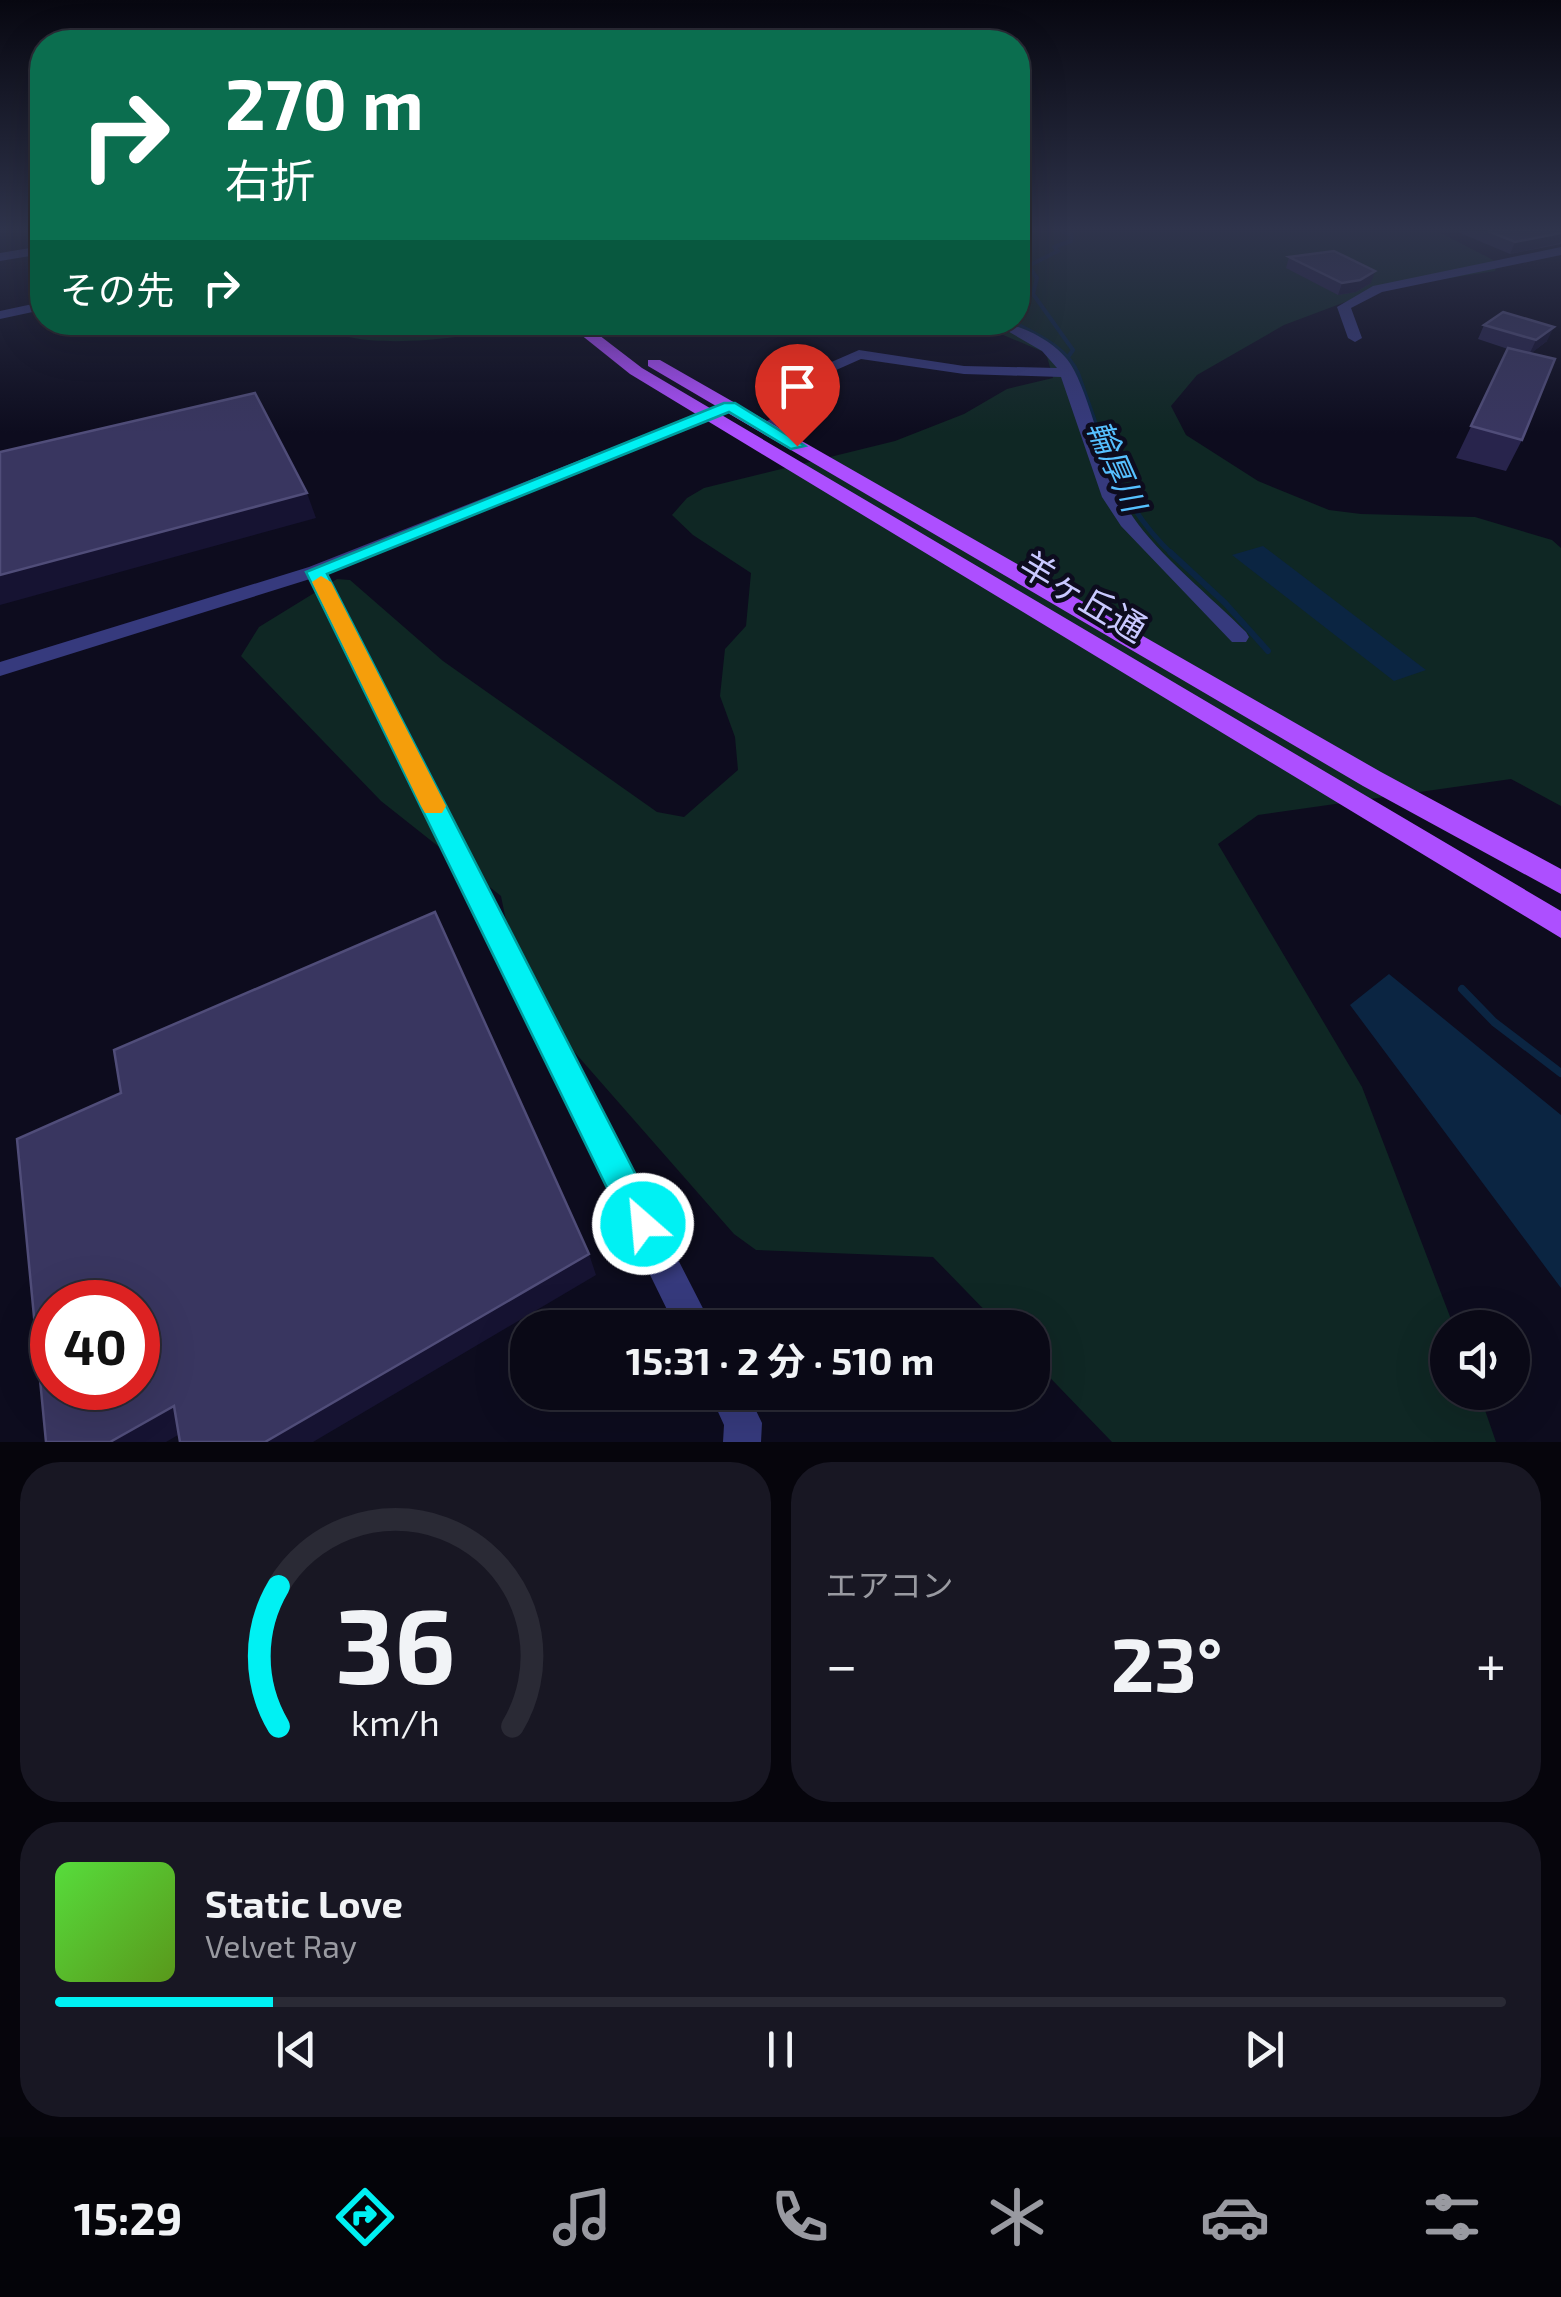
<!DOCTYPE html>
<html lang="ja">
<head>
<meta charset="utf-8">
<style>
	body { margin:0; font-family:"Exo 2","Noto Sans JP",sans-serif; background:#181723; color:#f1f3f6; height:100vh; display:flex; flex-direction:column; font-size:38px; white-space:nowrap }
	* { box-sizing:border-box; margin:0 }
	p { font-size:32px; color:#999aa1 }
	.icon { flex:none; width:55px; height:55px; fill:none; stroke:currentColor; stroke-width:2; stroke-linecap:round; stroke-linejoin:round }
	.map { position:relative; height:1442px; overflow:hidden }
	.drawer { display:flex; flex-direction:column; gap:20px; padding:20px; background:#06050c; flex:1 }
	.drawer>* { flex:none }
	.top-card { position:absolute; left:30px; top:30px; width:1000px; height:305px; border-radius:40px; box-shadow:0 10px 40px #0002,0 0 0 2px #2a2a35; background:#0b6e4f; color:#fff; overflow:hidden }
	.fabs { position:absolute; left:1430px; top:1310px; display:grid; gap:20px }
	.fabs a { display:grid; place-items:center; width:100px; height:100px; border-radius:50%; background:#0a0916; box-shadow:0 10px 40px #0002,0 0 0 2px #2a2a35; font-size:50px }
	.speed { position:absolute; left:30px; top:1280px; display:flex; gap:20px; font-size:50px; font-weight:700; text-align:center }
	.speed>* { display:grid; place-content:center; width:130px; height:130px; border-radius:50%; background:#0a0916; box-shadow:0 10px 40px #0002,0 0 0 2px #2a2a35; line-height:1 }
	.speed .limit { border:15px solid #d22; background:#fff; color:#111 }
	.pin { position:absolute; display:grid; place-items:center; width:85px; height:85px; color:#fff; margin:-102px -42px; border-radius:50% 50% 50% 0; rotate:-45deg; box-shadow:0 0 10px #0007 }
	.pin .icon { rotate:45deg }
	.me { position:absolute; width:110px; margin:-55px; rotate:333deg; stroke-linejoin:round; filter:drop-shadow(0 0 8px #0008) }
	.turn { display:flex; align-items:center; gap:35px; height:210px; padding:0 30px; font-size:45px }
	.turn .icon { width:130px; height:130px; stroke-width:2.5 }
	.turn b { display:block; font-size:70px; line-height:85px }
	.then { display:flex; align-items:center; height:95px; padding:0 30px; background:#0003; gap:20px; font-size:38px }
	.big { font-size:75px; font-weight:700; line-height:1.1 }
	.drawer .widget { flex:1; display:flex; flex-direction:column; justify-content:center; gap:15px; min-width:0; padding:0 35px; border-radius:40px; background:#181723 }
	.drawer .dial { align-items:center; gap:0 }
	.dial svg { height:260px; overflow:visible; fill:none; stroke:#2a2a35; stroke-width:7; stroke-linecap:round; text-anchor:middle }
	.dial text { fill:#f1f3f6; stroke:none }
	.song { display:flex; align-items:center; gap:30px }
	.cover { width:120px; height:120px; border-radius:15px; background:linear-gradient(135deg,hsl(110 70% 55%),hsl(90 70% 35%)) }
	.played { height:10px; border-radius:5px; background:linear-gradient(90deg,#00f1f3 15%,#2a2a35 15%) }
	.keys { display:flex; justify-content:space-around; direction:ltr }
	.heat { display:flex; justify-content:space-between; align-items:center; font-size:55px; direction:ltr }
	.drawer .tiles { flex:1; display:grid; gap:20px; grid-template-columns:1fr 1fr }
	.widget:last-child { grid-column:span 2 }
	.trip { position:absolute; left:510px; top:1310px; width:540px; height:100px; border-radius:40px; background:#0a0916; box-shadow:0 10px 40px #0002,0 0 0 2px #2a2a35; font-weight:700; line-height:100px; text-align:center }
	.tabs { display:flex; height:160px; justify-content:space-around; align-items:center; background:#040409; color:#999aa1 }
	.tabs .icon { width:70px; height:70px }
	.tabs .active { color:#00f1f3 }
	.tabs b { font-size:45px; color:#f1f3f6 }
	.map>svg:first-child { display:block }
</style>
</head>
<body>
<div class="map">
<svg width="1561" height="1442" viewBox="0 0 1561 1442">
	<rect width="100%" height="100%" fill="#0d0c1e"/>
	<!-- green -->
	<path fill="#0f2724" d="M1018 231H1437L1497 262 1495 271 1405 285 1356 298 1284 325 1197 375 1171 406 1186 435 1258 481 1329 510 1361 514 1475 517 1552 540 1561 548V806L1511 779 1258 815 1218 844 1362 1087 1454 1327 1448 1328V1392L1479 1393 1496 1442H1112L1033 1360 1032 1328 1001 1327 933 1257 756 1250 734 1234 520 990 501 896 381 801 241 656 259 627 337 579 350 580 443 661 657 812 684 817 738 770 735 737 720 696 725 649 746 626 751 573 693 535 672 515 687 498 704 488 895 441 964 414 1007 389 1053 378 1046 353 975 323 1018 322Z
		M315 323H523C478 338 353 355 315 323Z"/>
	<!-- water -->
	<path fill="#0b2542" d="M1263 546 1426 670 1394 681 1232 555Z
		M1389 974 1561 1115V1288L1350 1005Z"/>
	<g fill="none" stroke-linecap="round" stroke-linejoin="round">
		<!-- stream-far3 -->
		<path stroke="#0b2542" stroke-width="4" d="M1062 231 1072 235 1071 241 1054 247 1058 251 1028 266 1037 278 1033 294 1073 350 1068 357
			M1013 322C1036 334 1069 349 1078 374"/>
		<!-- stream-far2 -->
		<path stroke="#0b2542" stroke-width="5" d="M1077 372C1102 441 1117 503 1173 555"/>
		<!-- stream-far1 -->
		<path stroke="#0b2542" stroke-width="6" d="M1170 552 1225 603 1268 651"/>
		<!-- stream -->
		<path stroke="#0b2542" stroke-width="8" d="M1462 989 1494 1022 1561 1073"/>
		<!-- minor -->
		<path fill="#363a7d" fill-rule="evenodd" d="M42 246V254L0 261V253Z
			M1561 247V255L1382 292 1351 308 1362 338 1355 342 1348 338 1337 307 1373 286Z
			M42 302V310L0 319V311Z
			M992 322C1020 322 1062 344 1074 370 1096 413 1103 473 1133 517 1158 554 1213 599 1246 632L1249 637 1246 642H1232L1121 526 1102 497 1061 377 964 374 861 359 791 390 805 400V412L771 430 757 427 791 407 790 402 774 393V387L859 350 964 366 1057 368 1042 351Z
			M725 403 738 406 327 573 713 1328H676L310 579 0 676V662L309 567Z
			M709 1392H747L762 1423 761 1442H723L724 1425Z"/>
		<!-- major -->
		<path fill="#ad4fff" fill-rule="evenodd" d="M565 322H582L642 368 1561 911V938L630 374Z
			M648 360H660L1381 772 1561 869V894L1363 786 648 366Z"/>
	</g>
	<!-- wall -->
	<path fill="#28244c" d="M1458 231H1561V244L1510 254 1458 232Z
		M1289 257 1371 283 1356 292 1338 295 1286 268Z
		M1484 325 1547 341 1531 353 1522 440 1506 471 1456 458 1508 349 1478 339Z"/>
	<!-- shaded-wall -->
	<path fill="#161332" d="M1561 233 1560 243 1510 254 1515 242Z
		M1375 271 1371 283 1356 292 1338 295 1342 283Z
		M1554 327 1547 341 1529 355 1536 340Z
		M307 493 316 518 0 605V575Z
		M589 1254 596 1275 313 1442H265Z
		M174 1406 197 1424 166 1442H110Z"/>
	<!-- building -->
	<path fill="#393660" stroke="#504d79" stroke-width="2.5" fill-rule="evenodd" d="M1488 231H1561V233L1515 242Z
		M1334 251 1375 271 1360 280 1342 283 1289 257Z
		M1503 312 1554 327 1536 340 1484 325Z
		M1508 348 1555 359 1522 440 1471 426Z
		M255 393 307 493 0 575V452Z
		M435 912 589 1254 265 1442H180L174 1406 110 1442H46L17 1139 121 1093 114 1050ZM52 1302H138V1388H52Z"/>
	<!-- sky -->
	<linearGradient id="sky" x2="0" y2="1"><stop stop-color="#070710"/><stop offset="0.53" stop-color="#2f344c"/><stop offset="1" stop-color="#2f344c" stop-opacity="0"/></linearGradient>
	<rect width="1561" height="433" fill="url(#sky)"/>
	<!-- route -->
	<path fill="#00f1f3" stroke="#009d9e" stroke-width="2.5" d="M724 403H735L805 446 791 449 729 412 327 574 655 1212 660 1224 655 1237 643 1242 631 1237 306 572Z"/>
	<!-- slow -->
	<path fill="#f59e0b" d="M321 576 331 582 446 806 442 813H425L421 806 312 582Z"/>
	<g text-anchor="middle" stroke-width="9" stroke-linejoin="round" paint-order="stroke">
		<!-- far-water labels -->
		<g font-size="32" font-style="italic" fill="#56c0ff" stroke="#0d0c1e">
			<text transform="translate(1116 466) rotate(66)" y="11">輪厚川</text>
		</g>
		<!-- street labels -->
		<g font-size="35" fill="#c9c8ff" stroke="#0d0c1e">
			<text transform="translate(1083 597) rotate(31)" y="12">羊ヶ丘通</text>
		</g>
	</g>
</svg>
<div class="fabs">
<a><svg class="icon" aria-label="sound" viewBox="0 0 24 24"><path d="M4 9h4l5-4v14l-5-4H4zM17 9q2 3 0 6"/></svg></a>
</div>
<div class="speed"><div class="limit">40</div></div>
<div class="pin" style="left:797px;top:446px;background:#d93025"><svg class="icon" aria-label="arrive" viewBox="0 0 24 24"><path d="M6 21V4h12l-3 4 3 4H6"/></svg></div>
<svg class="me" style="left:643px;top:1224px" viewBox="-20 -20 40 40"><circle r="17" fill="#00f1f3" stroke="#fff" stroke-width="3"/><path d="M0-11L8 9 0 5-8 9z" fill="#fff"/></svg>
<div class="trip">15:31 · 2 分 · 510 m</div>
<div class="top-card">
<div class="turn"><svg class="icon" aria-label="right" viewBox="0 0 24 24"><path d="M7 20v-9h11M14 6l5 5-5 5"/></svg><div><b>270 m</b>右折</div></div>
<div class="then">その先<svg class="icon" aria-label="right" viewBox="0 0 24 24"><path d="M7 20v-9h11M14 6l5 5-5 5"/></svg></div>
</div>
</div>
<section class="drawer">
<div class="tiles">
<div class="widget dial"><svg viewBox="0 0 100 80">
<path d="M14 69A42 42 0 1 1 86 69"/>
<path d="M14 69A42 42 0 0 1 14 26" stroke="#00f1f3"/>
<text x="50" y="56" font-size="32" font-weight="700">36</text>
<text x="50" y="72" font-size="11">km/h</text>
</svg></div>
<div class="widget"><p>エアコン</p>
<div class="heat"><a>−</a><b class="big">23°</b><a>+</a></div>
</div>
<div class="widget">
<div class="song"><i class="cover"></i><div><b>Static Love</b><p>Velvet Ray</p></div></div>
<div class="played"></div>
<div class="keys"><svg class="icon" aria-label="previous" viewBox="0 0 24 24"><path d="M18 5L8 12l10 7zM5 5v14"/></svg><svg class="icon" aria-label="pause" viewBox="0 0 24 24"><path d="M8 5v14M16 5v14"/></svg><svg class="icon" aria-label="next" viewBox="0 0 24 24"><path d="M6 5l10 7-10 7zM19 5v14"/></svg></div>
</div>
</div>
</section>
<nav class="tabs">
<b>15:29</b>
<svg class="icon active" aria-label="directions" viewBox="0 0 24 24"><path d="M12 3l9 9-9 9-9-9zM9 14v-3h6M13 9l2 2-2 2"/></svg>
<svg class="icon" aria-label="music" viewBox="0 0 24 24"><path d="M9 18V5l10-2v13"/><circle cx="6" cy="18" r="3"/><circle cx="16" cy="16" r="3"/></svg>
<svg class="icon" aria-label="phone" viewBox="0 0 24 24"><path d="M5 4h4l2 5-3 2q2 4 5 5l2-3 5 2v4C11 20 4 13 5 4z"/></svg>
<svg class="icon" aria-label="climate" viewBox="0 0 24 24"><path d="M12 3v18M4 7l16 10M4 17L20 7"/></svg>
<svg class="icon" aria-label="car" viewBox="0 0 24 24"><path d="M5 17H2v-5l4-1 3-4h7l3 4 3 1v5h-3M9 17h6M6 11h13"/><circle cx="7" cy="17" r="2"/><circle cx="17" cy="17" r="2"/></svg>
<svg class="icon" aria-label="filters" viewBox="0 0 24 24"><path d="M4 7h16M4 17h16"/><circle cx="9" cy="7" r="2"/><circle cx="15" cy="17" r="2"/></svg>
</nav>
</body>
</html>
